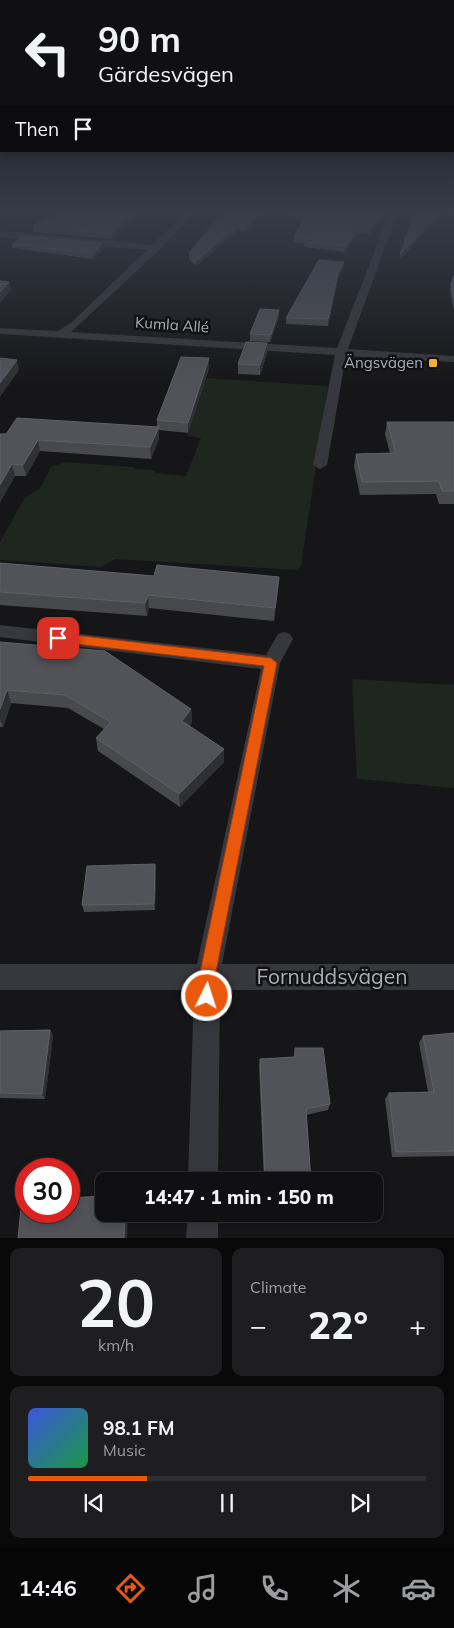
<!DOCTYPE html>
<html lang="en">
<head>
<meta charset="utf-8">
<style>
	body { margin:0; font-family:Mulish,sans-serif; background:#1e1e20; color:#f1f3f6; height:100vh; display:flex; flex-direction:column; font-size:19px; white-space:nowrap }
	* { box-sizing:border-box; margin:0 }
	p { font-size:16px; color:#9c9d9f }
	.icon { flex:none; width:28px; height:28px; fill:none; stroke:currentColor; stroke-width:2; stroke-linecap:round; stroke-linejoin:round }
	.map { position:relative; height:1238px; overflow:hidden }
	.drawer { display:flex; flex-direction:column; gap:10px; padding:10px; background:#09090a; flex:1 }
	.drawer>* { flex:none }
	.banner { position:absolute; left:0px; top:0px; width:455px; height:152px; box-shadow:0 2px 8px #0003,0 0 0 1px #303032; background:#101012; color:#f1f3f6; overflow:hidden }
	.speed { position:absolute; left:15px; top:1158px; display:flex; gap:10px; font-size:25px; font-weight:700; text-align:center }
	.speed>* { display:grid; place-content:center; width:65px; height:65px; border-radius:50%; background:#101012; box-shadow:0 2px 8px #0003,0 0 0 1px #303032; line-height:1 }
	.speed .limit { border:8px solid #d22; background:#fff; color:#111 }
	.pin { position:absolute; display:grid; place-items:center; width:42px; height:42px; color:#fff; margin:-21px; border-radius:10px; box-shadow:0 2px 8px #0006 }
	.me { position:absolute; width:55px; margin:-28px; rotate:4deg; stroke-linejoin:round; filter:drop-shadow(0 0 4px #0008) }
	.turn { display:flex; align-items:center; gap:18px; height:105px; padding:0 15px; font-size:22px }
	.turn .icon { width:65px; height:65px; stroke-width:2.5 }
	.turn b { display:block; font-size:35px; line-height:42px }
	.then { display:flex; align-items:center; height:48px; padding:0 15px; background:#0003; gap:10px; font-size:19px }
	.big { font-size:38px; font-weight:800; line-height:1.1 }
	.drawer .tile { flex:1; display:flex; flex-direction:column; justify-content:center; gap:8px; min-width:0; padding:0 18px; border-radius:10px; background:#1e1e20 }
	.drawer .dial { align-items:center; gap:0 }
	.dial b { font-size:65px; line-height:1 }
	.song { display:flex; align-items:center; gap:15px }
	.cover { width:60px; height:60px; border-radius:8px; background:linear-gradient(135deg,hsl(230 70% 55%),hsl(140 70% 35%)) }
	.played { height:5px; border-radius:2px; background:linear-gradient(90deg,#ea580c 30%,#303032 30%) }
	.keys { display:flex; justify-content:space-around; direction:ltr }
	.heat { display:flex; justify-content:space-between; align-items:center; font-size:28px; direction:ltr }
	.drawer .tiles { flex:1; display:grid; gap:10px; grid-template-columns:1fr 1fr }
	.tile:last-child { grid-column:span 2 }
	.trip { position:absolute; left:95px; top:1172px; width:288px; height:50px; border-radius:10px; background:#101012; box-shadow:0 2px 8px #0003,0 0 0 1px #303032; font-weight:800; line-height:50px; text-align:center }
	.tab-bar { display:flex; height:80px; justify-content:space-around; align-items:center; background:#060607; color:#9c9d9f }
	.tab-bar .icon { width:35px; height:35px }
	.tab-bar .selected { color:#ea580c }
	.tab-bar b { font-size:22px; color:#f1f3f6 }
	.map>svg:first-child { display:block }
</style>
</head>
<body>
<div class="map">
<svg width="454" height="1238" viewBox="0 0 454 1238">
	<rect width="100%" height="100%" fill="#161618"/>
	<!-- green -->
	<path fill="#1e261f" d="M206 378 328 386 301 566 296 570 115 559 101 567 0 560V542L24 499 40 488 51 467 65 462 134 467V469L155 470 154 473 186 476 201 438 187 436Z
		M352 679 454 685V788L357 779Z"/>
	<g fill="none" stroke-linecap="round" stroke-linejoin="round">
		<!-- minor -->
		<path fill="#37383d" fill-rule="evenodd" d="M184 214H193L159 250 71 332 337 348 389 214H397L348 349 454 356V362L346 356 327 465 320 469 313 465 335 355 0 334V328L58 331 73 321 147 250 0 237V231L152 245Z
			M447 214H454V217Z
			M0 625 266 655 278 634 284 632 290 634 293 639 280 663 222 964H454V990H220L218 1181H188L194 990H0V964H197L261 669 0 637Z
			M188 1214H218V1238H186Z"/>
	</g>
	<!-- wall -->
	<path fill="#47494d" d="M60 214H143L123 228 112 239 34 232 33 227 56 218Z
		M222 214H263L246 231 238 230 196 266 189 259V253Z
		M276 214H385L369 234 357 233 345 252 304 247V243L293 242 294 237 304 218Z
		M12 244 104 248 93 259 13 248Z
		M344 262 343 269 338 279 328 326 286 324V318Z
		M454 275V311L450 290Z
		M279 317 270 342 250 341V334Z
		M267 353 260 375 238 374V364Z
		M209 358V368L188 433 159 430V439L151 459 40 451 26 476H15L0 502V434L157 427V420Z
		M387 422H454V504H439L436 494 360 495 354 466 356 454 390 453 385 434Z
		M0 563 154 576 279 577 278 590 274 621 149 608 147 616 0 605Z
		M0 642 191 709 192 722 189 726 224 762 180 807 98 751 96 738 104 729 68 708 11 703 3 727H0Z
		M155 864 156 871 155 910 84 912 82 905Z
		M50 1030 53 1036 45 1099 0 1098V1031Z
		M454 1033V1156L392 1157 385 1099 389 1093 428 1092 419 1043 423 1036Z
		M295 1048 330 1104 328 1110 306 1115 311 1181H264L259 1066 260 1059 294 1057Z"/>
	<!-- shaded-wall -->
	<path fill="#2f3033" d="M134 214H143L123 228 112 239 111 234 122 222Z
		M258 214H263L246 231V226Z
		M381 214H385L369 234 370 229Z
		M437 214H441L400 260V255Z
		M238 225V230L196 266V261Z
		M357 227V233L345 252 346 246Z
		M103 243 104 248 93 259V254Z
		M344 262 343 269 338 279 328 326V319L338 273Z
		M9 282 11 290 0 303V292Z
		M279 310V317L270 342 271 335Z
		M267 343V353L260 375V365Z
		M209 358V368L188 433V423Z
		M17 360 19 370 0 397V383Z
		M159 427V439L151 459 150 447Z
		M38 440 40 451 26 476 23 465Z
		M12 464 15 476 0 502V485Z
		M279 577 278 590 274 621 275 608Z
		M148 595 149 608 147 616 145 603Z
		M7 690 11 703 3 727 0 720V709Z
		M191 709 192 722 183 734 182 721Z
		M224 749V762L180 807 179 794Z
		M155 864 156 871 155 910 154 904Z
		M50 1030 53 1036 45 1099 42 1094Z
		M125 1214H128L127 1238H124Z"/>
	<!-- building -->
	<path fill="#525359" stroke="#5f6168" d="M60 214H134L122 222 111 234 33 227 45 217 56 218Z
		M222 214H258L246 226 238 225 196 261 189 253Z
		M307 214H381L370 229 357 227 346 246 304 242 305 238 294 237Z
		M414 214H437L400 255Z
		M22 236 103 243 93 254 12 244Z
		M319 260 344 262 338 273 328 319 286 318Z
		M454 275V298L451 284Z
		M0 281 9 282 0 292Z
		M260 309 279 310 271 335 250 334Z
		M246 342 267 343 260 365 238 364Z
		M181 357 209 358 188 423 157 420Z
		M0 358 17 360 0 383Z
		M17 418 159 427 150 447 38 440 23 465 12 464 0 485V434H6Z
		M387 422H454V491H442L439 481 362 482 356 454 396 453Z
		M0 563 154 576 157 565 279 577 275 608 148 595 145 603 0 592Z
		M0 642 105 651 191 709 182 721 224 749 179 794 96 738 111 722 65 695 7 690 0 709Z
		M155 864 154 904 82 905 87 866Z
		M50 1030 42 1094 0 1093V1031Z
		M454 1033V1151L396 1152 389 1093 434 1092 423 1036Z
		M295 1048H323L330 1104 306 1109 311 1181H265L260 1059 295 1057Z
		M104 1196V1214H125L124 1238H18L22 1199H26V1211H69V1198Z"/>
	<!-- sky -->
	<linearGradient id="sky" x2="0" y2="1"><stop stop-color="#0c0c0d"/><stop offset="0.55" stop-color="#363c48"/><stop offset="1" stop-color="#363c48" stop-opacity="0"/></linearGradient>
	<rect width="454" height="387" fill="url(#sky)"/>
	<!-- route -->
	<path fill="#ea580c" stroke="#983908" d="M58 633 271 658 277 663 215 977V996L213 1002 207 1004 201 1002 198 996 199 977 264 666 58 642 52 638Z"/>
	<!-- markers -->
	<rect fill="#f2b134" stroke="#111113" stroke-width="2" x="428" y="358" width="10" height="10" rx="2.5"/>
	<g text-anchor="middle" stroke-width="5" stroke-linejoin="round" paint-order="stroke">
		<!-- far-street labels -->
		<g font-size="15" fill="#a8adb8" stroke="#111113">
			<text transform="translate(172 325) rotate(4)" y="5">Kumla Allé</text>
		</g>
		<!-- far-poi labels -->
		<g font-size="15" fill="#a8adb8" stroke="#111113" text-anchor="end">
			<text x="423" y="368">Ängsvägen</text>
		</g>
		<!-- near-street labels -->
		<g font-size="21" fill="#a8adb8" stroke="#111113">
			<text x="332" y="984">Fornuddsvägen</text>
		</g>
	</g>
</svg>
<div class="speed"><div class="limit">30</div></div>
<div class="pin" style="left:58px;top:638px;background:#d93025"><svg class="icon" aria-label="arrive" viewBox="0 0 24 24"><path d="M6 21V4h12l-3 4 3 4H6"/></svg></div>
<svg class="me" style="left:207px;top:996px" viewBox="-20 -20 40 40"><circle r="17" fill="#ea580c" stroke="#fff" stroke-width="3"/><path d="M0-11L8 9 0 5-8 9z" fill="#fff"/></svg>
<div class="trip">14:47 · 1 min · 150 m</div>
<div class="banner">
<div class="turn"><svg class="icon" aria-label="left" viewBox="0 0 24 24"><path d="M17 20v-9H6M10 6l-5 5 5 5"/></svg><div><b>90 m</b>Gärdesvägen</div></div>
<div class="then">Then<svg class="icon" aria-label="arrive" viewBox="0 0 24 24"><path d="M6 21V4h12l-3 4 3 4H6"/></svg></div>
</div>
</div>
<section class="drawer">
<div class="tiles">
<div class="tile dial"><b>20</b><p>km/h</p></div>
<div class="tile"><p>Climate</p>
<div class="heat"><a>−</a><b class="big">22°</b><a>+</a></div>
</div>
<div class="tile">
<div class="song"><i class="cover"></i><div><b>98.1 FM</b><p>Music</p></div></div>
<div class="played"></div>
<div class="keys"><svg class="icon" aria-label="previous" viewBox="0 0 24 24"><path d="M18 5L8 12l10 7zM5 5v14"/></svg><svg class="icon" aria-label="pause" viewBox="0 0 24 24"><path d="M8 5v14M16 5v14"/></svg><svg class="icon" aria-label="next" viewBox="0 0 24 24"><path d="M6 5l10 7-10 7zM19 5v14"/></svg></div>
</div>
</div>
</section>
<nav class="tab-bar">
<b>14:46</b>
<svg class="icon selected" aria-label="directions" viewBox="0 0 24 24"><path d="M12 3l9 9-9 9-9-9zM9 14v-3h6M13 9l2 2-2 2"/></svg>
<svg class="icon" aria-label="music" viewBox="0 0 24 24"><path d="M9 18V5l10-2v13"/><circle cx="6" cy="18" r="3"/><circle cx="16" cy="16" r="3"/></svg>
<svg class="icon" aria-label="phone" viewBox="0 0 24 24"><path d="M5 4h4l2 5-3 2q2 4 5 5l2-3 5 2v4C11 20 4 13 5 4z"/></svg>
<svg class="icon" aria-label="climate" viewBox="0 0 24 24"><path d="M12 3v18M4 7l16 10M4 17L20 7"/></svg>
<svg class="icon" aria-label="car" viewBox="0 0 24 24"><path d="M5 17H2v-5l4-1 3-4h7l3 4 3 1v5h-3M9 17h6M6 11h13"/><circle cx="7" cy="17" r="2"/><circle cx="17" cy="17" r="2"/></svg>
</nav>
</body>
</html>
